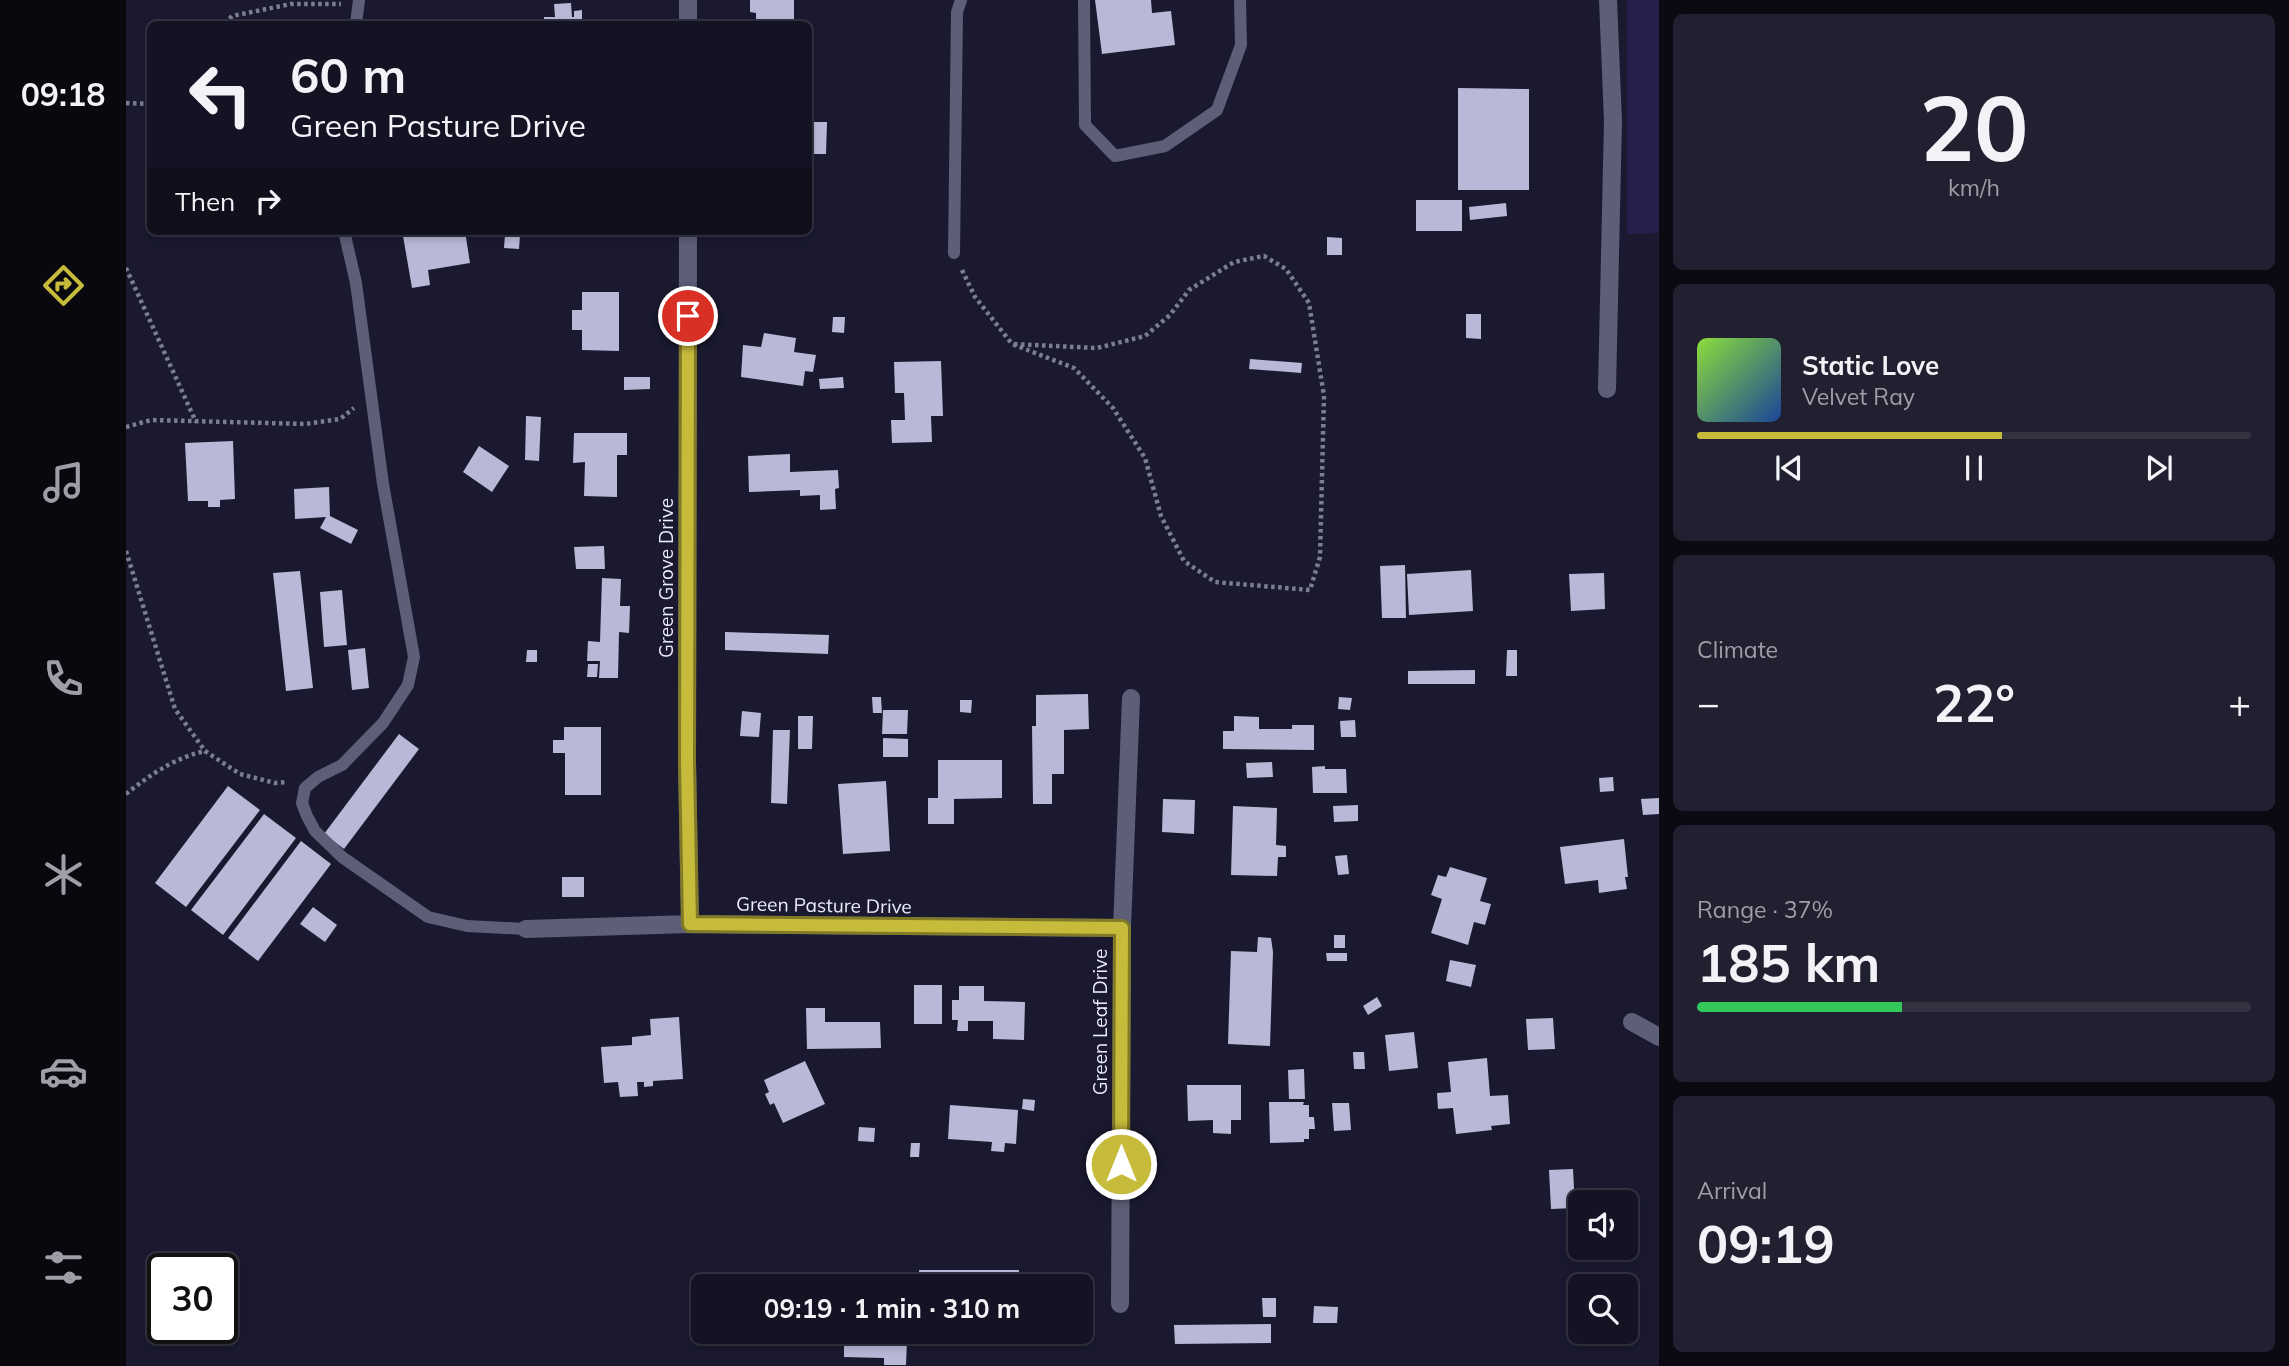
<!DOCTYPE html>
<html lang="en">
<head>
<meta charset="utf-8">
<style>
	body { margin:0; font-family:Mulish,sans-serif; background:#212030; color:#f1f3f6; height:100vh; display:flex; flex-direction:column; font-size:26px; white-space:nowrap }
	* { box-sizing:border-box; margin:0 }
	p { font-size:23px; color:#9d9ea6 }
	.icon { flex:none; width:38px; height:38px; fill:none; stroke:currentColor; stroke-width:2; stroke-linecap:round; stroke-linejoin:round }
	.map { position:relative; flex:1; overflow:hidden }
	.details { display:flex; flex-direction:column; gap:14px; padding:14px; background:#0b0a13; width:630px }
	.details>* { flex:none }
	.top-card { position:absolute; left:21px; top:21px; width:665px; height:214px; border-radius:10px; box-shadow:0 4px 10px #0003,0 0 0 2px #333241; background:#141323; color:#f1f3f6; overflow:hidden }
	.tools { position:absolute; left:1442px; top:1190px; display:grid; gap:14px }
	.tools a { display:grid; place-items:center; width:70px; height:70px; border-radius:10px; background:#141323; box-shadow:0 4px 10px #0003,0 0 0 2px #333241; font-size:35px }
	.speed { position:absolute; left:21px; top:1253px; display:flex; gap:14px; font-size:35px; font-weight:700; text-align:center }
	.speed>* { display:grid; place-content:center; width:91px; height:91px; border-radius:50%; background:#141323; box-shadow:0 4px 10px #0003,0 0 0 2px #333241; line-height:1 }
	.speed .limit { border:4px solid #111; border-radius:10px; background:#fff; color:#111 }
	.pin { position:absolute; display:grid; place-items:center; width:60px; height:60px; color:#fff; margin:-30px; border:4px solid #fff; border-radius:50%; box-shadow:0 2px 7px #0007 }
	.me { position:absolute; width:77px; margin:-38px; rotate:0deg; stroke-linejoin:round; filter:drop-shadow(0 0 5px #0008) }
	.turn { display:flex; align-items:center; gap:24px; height:147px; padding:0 28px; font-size:32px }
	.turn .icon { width:91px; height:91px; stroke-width:2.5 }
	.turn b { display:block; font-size:49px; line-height:60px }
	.then { display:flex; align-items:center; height:66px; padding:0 28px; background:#0003; gap:14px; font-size:26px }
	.big { font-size:52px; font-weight:700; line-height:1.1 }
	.details .tile { flex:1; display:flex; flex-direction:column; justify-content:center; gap:10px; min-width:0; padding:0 24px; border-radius:10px; background:#212030 }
	.details .dial { align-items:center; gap:0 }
	.dial b { font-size:91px; line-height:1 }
	.song { display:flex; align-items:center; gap:21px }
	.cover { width:84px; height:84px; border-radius:10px; background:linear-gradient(135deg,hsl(90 70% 55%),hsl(220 70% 35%)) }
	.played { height:7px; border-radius:4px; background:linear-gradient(90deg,#c7bb3c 55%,#333241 55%) }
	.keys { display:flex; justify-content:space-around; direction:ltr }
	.heat { display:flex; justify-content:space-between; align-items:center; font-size:38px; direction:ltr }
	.charge { height:10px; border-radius:5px; background:linear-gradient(90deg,#34c759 37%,#333241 0) }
	.trip { position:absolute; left:565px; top:1274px; width:402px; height:70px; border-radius:10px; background:#141323; box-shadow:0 4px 10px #0003,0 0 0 2px #333241; font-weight:700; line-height:70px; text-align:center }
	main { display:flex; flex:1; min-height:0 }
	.menu { display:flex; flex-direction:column; width:126px; justify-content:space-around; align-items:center; background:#08080e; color:#9d9ea6 }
	.menu .icon { width:49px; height:49px }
	.menu .selected { color:#c7bb3c }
	.menu b { font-size:32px; color:#f1f3f6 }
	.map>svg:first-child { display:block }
</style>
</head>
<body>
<main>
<nav class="menu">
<b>09:18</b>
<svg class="icon selected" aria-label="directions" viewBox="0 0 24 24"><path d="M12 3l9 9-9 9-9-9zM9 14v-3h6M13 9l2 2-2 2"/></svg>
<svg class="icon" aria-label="music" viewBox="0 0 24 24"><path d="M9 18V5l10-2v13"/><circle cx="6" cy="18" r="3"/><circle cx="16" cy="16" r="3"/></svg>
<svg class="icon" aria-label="phone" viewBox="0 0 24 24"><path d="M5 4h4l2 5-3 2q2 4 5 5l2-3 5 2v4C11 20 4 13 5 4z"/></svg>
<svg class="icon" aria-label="climate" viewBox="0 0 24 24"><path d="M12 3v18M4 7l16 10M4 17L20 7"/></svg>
<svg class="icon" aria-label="car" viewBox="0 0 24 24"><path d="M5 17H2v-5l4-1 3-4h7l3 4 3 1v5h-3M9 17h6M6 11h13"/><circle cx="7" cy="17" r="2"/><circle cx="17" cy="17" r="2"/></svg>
<svg class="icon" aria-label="filters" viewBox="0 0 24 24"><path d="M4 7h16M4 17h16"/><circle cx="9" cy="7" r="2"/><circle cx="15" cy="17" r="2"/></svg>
</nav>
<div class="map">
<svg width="1533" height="1366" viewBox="0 0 1533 1366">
	<rect width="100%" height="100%" fill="#1a192f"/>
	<!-- green -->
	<path fill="#241f4c" d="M1501 0H1533V233L1501 234Z"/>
	<!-- building -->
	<path fill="#b8b9d7" d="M624 0H668V24H630V13L624 12Z
		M969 0H1025L1026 13 1045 11 1049 45 976 54Z
		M445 3 446 17H448V11L456 10V24H418V17H429L428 4Z
		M1332 88 1403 89V190H1332Z
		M682 122H701L700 154H682Z
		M1290 200H1336V231H1290Z
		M1380 203 1381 216 1344 220 1343 207Z
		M304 231H339L344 263 302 270 304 285 286 288 277 236Z
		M379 234 394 235 393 249 378 248Z
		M1201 237 1216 238V255H1201Z
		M456 292H493V351L456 350V330H446V310H456Z
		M1340 314H1355V339L1340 338Z
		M707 317H719L718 333 706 332Z
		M638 333 670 338 668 352 690 355 687 372 679 371 677 386 615 377 617 345 635 347Z
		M1124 359 1176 363 1175 373 1123 369Z
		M815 361 817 416H805L806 442 766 443 765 420H779L778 393H769L768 362Z
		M498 377H524V389L498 390Z
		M717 377 718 388 694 389 693 379Z
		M400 416 415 417 413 461 399 460Z
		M448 433H501V455H491V497L458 496 459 462 447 463Z
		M107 441 109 499 94 500V507H82V501H62L59 443Z
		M353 446 383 466 366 492 337 472Z
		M664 454V472L712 470 713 488 709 489 710 509 694 510V495L674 496V490L623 492 622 456Z
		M203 487 204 516 232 530 225 544 194 528 200 517 169 519 168 489Z
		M478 546 479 569H450L448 547Z
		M1279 565 1280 618H1256L1254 566Z
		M1345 570 1347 611 1283 615 1281 574Z
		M174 571 187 688 160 691 147 573Z
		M1478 573 1479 609 1445 611 1443 574Z
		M476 578 495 579 494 606H504L503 633 493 632 492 678H473L474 661H461L462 641 474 642Z
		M216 590 221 645 198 647 194 592Z
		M599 632 703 635 702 654 599 650Z
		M239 648 243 688 226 690 222 650Z
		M401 650H411V662H400Z
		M1381 650H1391V676H1380Z
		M462 664H472L471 677H461Z
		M1349 670V684H1282V671Z
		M962 694 963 729 938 730V774H926V804H907L906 726H910V695Z
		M746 697H755L756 713H747Z
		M1213 697 1226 698 1224 710 1212 709Z
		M834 700H846L845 713 834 712Z
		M757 710H782L781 734H756Z
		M616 711 635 713 633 737 614 736Z
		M672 716H687L686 749H672Z
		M1108 716 1133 717V729H1166V725H1188V750L1097 749V731H1108Z
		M1229 720 1230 737H1215L1214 721Z
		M438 727H475V795H439V753H427V740H438Z
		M647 730H664L661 804 645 803Z
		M273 734 293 749 218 849 198 834Z
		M757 738 782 739V757H757Z
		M812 760H876V798L828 799V824H802V798H812Z
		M1146 762 1147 777 1121 778 1120 763Z
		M1199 766V769H1220L1221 793H1187L1186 767Z
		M1487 777 1488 791 1474 792 1473 778Z
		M760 781 764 851 717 854 712 784Z
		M102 786 134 810 60 907 29 883Z
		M1533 798V814L1517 815 1515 799Z
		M1037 799 1069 800 1068 834 1036 832Z
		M1232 805V821L1208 822 1207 806Z
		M1107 806 1151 808 1150 845 1160 846V857H1152L1151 876 1105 875Z
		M138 814 170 838 97 935 65 910Z
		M1498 839 1502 877H1499L1501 889 1473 893 1472 880 1439 884 1434 847Z
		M175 841 205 864 132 961 102 938Z
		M1221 855 1223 874 1212 875 1209 856Z
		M1324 867 1361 878 1354 901 1365 904 1359 925 1348 922 1342 945 1305 933 1316 899 1305 895 1312 875 1320 877Z
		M436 877H458V897H436Z
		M187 907 211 925 199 942 174 924Z
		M1208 935H1219V948H1208Z
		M1132 937 1145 938 1147 952 1144 1046 1102 1044 1105 951 1131 952Z
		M1200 953H1221V961H1201Z
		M1324 960 1350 965 1345 987 1320 981Z
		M788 985H816V1024H788Z
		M833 986H858V1001L899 1002 898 1040 867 1039V1021H842V1031H831L832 1020H826V1000H833Z
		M1251 997 1256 1006 1242 1015 1237 1006Z
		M680 1008H699V1022H754L755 1048 681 1049Z
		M553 1017 557 1079 527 1081V1086L518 1087V1082H511L512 1096 494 1097 492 1082 478 1083 475 1047 506 1045V1037L525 1035 524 1019Z
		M1427 1018 1429 1049 1402 1050 1400 1019Z
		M1288 1032 1292 1068 1263 1071 1259 1035Z
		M1227 1052H1238L1239 1069H1228Z
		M1361 1058 1364 1096 1382 1095 1384 1124 1365 1126 1366 1130 1330 1134 1327 1108 1312 1109 1311 1093 1325 1092 1322 1062Z
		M679 1061 699 1104 657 1123 648 1103 644 1105 639 1094 643 1092 638 1080Z
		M1178 1069 1179 1099H1163L1162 1070Z
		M1061 1085H1115V1120H1105V1134L1087 1133V1120L1062 1121Z
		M897 1099 909 1100 908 1111 896 1109Z
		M1143 1102H1178L1177 1105H1183V1117H1188L1189 1129H1183V1139H1178V1142L1144 1143Z
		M1206 1103H1223L1225 1130 1208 1131Z
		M824 1105 892 1110 890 1144 879 1143 878 1152 865 1151 866 1142 822 1139Z
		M733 1127 749 1128 748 1142 732 1141Z
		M785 1143H794L793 1157H784Z
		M1447 1169 1449 1208 1425 1209 1423 1170Z
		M793 1270H893V1286H794Z
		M762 1278 781 1279 780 1286H762Z
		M1136 1298H1150V1317H1137Z
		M1188 1306 1212 1307 1211 1323H1187Z
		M1145 1324V1343L1049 1344 1048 1325Z
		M728 1332H744V1339L781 1340 780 1365H758V1358L718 1357V1339H728Z"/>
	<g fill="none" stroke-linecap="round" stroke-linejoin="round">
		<!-- path -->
		<path stroke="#7d7d90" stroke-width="4.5" stroke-dasharray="3.5 3.5" stroke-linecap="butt" d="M99 24 106 16 165 4H215
			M0 103 24 104
			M0 268 70 422
			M836 270 849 297 886 344 948 368 987 408 1019 458 1035 516 1058 561 1089 582 1184 590 1194 557 1198 396 1183 303 1160 269 1138 256 1108 262 1063 290 1044 315 1019 336 971 348 886 344
			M0 427 25 420 179 424 214 419 228 408
			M0 551 49 709 79 751 114 774 149 783 160 782
			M0 794C24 775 48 758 79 751"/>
		<!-- service -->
		<path stroke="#5d5e77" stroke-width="12" d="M958 0 959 125 989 156 1039 146 1091 110 1115 45 1114 0
			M230 24 233 0
			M218 231 230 283 257 484 288 657 282 685 257 723 216 765 192 777 179 788 176 803 181 816 189 831 216 857 302 917 341 926 400 929
			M828 253 831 12 835 0"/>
		<!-- minor -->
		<path stroke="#5d5e77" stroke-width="18" d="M562 24V0
			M562 231 561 761 564 924
			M1481 389 1487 121 1482 0
			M400 929 564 924 996 928
			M1506 1022 1533 1037
			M994 1304 996 928 1005 698"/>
	</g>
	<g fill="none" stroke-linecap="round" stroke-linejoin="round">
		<!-- route casing -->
		<g stroke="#817a27" stroke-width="18">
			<path id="route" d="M562 316 561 761 564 924 996 928 995 1164"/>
		</g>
		<!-- route -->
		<use href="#route" stroke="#c7bb3c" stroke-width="12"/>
	</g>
	<g text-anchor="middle" stroke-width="7" stroke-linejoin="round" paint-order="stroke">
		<!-- street labels -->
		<g font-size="19" fill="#ececfc" stroke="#1a192f">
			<text transform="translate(540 578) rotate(-90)" y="7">Green Grove Drive</text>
			<text transform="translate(698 905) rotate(1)" y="7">Green Pasture Drive</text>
			<text transform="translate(974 1022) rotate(-90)" y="7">Green Leaf Drive</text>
		</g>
	</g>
</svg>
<div class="tools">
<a><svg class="icon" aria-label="sound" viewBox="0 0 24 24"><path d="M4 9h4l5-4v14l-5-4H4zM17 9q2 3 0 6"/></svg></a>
<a><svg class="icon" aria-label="search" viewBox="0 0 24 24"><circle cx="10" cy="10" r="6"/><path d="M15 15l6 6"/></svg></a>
</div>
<div class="speed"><div class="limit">30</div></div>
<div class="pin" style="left:562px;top:316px;background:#d93025"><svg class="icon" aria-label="arrive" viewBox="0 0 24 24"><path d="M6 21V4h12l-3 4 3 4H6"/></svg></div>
<svg class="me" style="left:995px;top:1164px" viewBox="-20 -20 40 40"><circle r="17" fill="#c7bb3c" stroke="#fff" stroke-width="3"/><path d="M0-11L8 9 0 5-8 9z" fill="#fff"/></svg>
<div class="trip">09:19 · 1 min · 310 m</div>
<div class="top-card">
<div class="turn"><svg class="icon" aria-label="left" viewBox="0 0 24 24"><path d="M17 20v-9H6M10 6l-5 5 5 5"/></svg><div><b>60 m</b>Green Pasture Drive</div></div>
<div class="then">Then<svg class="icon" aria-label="right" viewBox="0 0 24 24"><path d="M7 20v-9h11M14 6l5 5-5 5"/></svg></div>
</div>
</div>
<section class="details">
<div class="tile dial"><b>20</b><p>km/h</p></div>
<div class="tile">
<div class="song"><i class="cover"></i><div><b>Static Love</b><p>Velvet Ray</p></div></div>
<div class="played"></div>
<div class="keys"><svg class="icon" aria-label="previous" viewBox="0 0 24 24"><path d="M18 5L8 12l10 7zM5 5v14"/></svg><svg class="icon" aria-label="pause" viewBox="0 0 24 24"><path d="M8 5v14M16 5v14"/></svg><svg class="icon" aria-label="next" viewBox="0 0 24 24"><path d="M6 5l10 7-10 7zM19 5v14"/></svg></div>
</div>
<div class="tile"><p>Climate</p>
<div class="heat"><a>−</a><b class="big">22°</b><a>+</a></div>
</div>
<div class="tile"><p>Range · 37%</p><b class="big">185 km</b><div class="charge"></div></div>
<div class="tile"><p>Arrival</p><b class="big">09:19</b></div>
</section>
</main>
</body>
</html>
